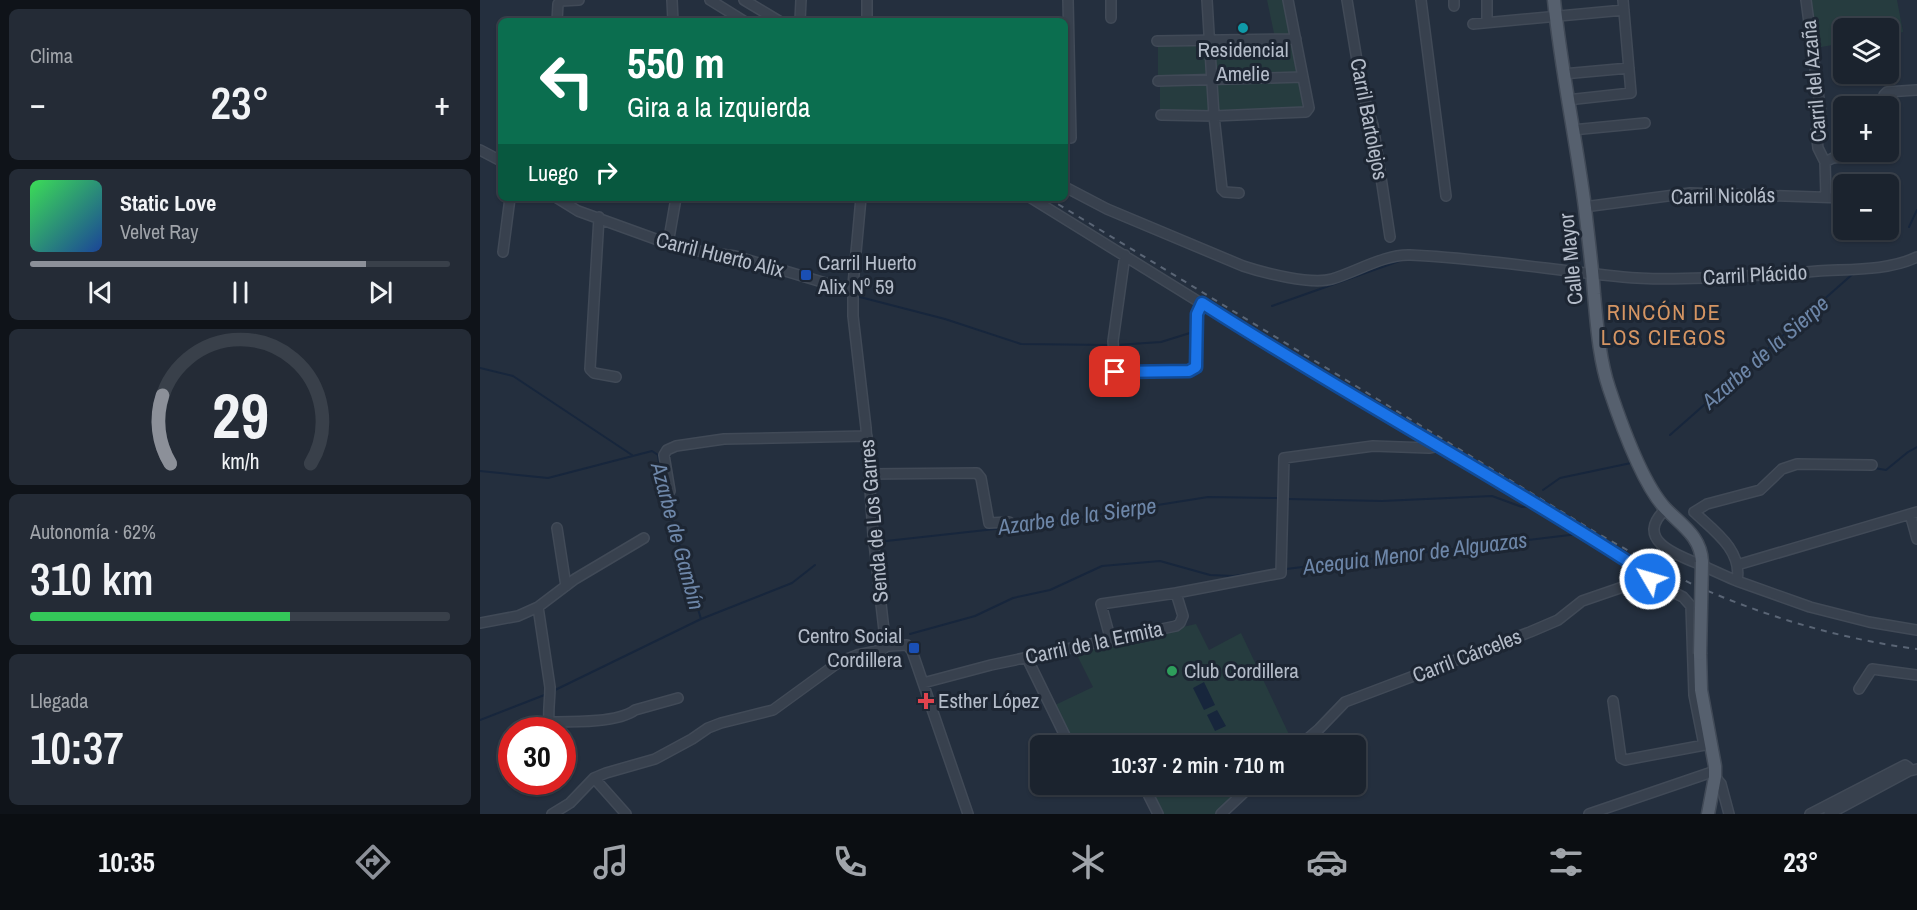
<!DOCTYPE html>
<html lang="es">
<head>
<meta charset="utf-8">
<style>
	body { margin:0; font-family:"Archivo Narrow",sans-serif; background:#242b36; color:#f1f3f6; height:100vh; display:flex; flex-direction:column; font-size:22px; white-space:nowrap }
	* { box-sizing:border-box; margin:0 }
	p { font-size:20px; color:#a0a4aa }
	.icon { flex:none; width:33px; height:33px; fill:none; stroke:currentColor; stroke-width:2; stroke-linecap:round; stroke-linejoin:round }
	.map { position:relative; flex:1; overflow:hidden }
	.drawer { display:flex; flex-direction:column; gap:9px; padding:9px; background:#0f1319; width:480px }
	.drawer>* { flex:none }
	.top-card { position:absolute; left:18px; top:18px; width:570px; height:183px; border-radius:9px; box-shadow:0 2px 4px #0004,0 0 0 2px #39404a; background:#0b6e4f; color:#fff; overflow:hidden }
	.buttons { position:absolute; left:1353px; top:18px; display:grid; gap:12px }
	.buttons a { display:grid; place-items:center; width:66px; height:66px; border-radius:9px; background:#1b232e; box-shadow:0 2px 4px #0004,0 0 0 2px #39404a; font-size:30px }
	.speed { position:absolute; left:18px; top:717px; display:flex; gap:12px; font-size:30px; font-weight:700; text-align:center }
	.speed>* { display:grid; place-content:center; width:78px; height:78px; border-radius:50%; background:#1b232e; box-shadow:0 2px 4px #0004,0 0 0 2px #39404a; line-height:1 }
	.speed .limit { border:9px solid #d22; background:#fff; color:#111 }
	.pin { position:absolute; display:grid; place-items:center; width:51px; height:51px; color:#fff; margin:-26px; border-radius:12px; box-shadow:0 3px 9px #0006 }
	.me { position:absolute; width:66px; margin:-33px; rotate:308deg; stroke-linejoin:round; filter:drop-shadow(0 0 4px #0008) }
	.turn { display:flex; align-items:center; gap:21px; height:126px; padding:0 30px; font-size:27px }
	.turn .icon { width:78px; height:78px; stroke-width:2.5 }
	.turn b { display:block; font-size:42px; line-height:51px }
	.then { display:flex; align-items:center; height:57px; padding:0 30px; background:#0003; gap:12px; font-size:22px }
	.big { font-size:45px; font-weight:600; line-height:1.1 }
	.drawer .tile { flex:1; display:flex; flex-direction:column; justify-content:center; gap:9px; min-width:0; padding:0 21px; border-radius:9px; background:#242b36 }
	.drawer .dial { align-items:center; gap:0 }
	.dial svg { height:156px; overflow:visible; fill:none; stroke:#39404a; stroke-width:7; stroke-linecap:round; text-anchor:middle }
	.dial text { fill:#f1f3f6; stroke:none }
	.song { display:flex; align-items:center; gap:18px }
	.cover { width:72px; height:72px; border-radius:9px; background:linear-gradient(135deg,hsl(130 70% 55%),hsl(220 70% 35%)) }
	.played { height:6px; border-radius:3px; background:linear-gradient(90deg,#8c9099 80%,#39404a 80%) }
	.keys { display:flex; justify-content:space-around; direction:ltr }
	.heat { display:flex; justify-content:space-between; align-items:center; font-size:33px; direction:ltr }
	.charge { height:9px; border-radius:4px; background:linear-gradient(90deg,#34c759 62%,#39404a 0) }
	.trip { position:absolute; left:550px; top:735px; width:336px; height:60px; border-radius:9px; background:#1b232e; box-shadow:0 2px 4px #0004,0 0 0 2px #39404a; font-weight:600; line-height:60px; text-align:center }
	.menu { display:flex; height:96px; justify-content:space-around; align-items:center; background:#0b0e12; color:#a0a4aa }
	.menu .icon { width:42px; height:42px }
	.menu .active { color:#8c9099 }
	.menu b { font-size:27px; color:#f1f3f6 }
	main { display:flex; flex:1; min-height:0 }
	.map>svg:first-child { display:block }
</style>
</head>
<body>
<main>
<section class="drawer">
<div class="tile"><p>Clima</p>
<div class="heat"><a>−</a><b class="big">23°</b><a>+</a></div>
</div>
<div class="tile">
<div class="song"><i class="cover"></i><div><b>Static Love</b><p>Velvet Ray</p></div></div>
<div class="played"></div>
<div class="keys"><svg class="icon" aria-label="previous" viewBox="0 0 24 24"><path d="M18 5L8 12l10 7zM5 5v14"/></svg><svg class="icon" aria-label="pause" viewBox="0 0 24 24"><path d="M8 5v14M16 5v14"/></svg><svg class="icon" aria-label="next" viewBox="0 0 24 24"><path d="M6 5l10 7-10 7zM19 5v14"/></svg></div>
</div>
<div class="tile dial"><svg viewBox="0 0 100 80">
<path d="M14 69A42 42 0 1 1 86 69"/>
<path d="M14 69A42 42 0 0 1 10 34" stroke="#8c9099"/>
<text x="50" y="56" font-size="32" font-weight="700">29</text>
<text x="50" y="72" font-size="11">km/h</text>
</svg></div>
<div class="tile"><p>Autonomía · 62%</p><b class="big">310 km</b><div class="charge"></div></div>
<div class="tile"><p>Llegada</p><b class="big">10:37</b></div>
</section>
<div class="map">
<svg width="1437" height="814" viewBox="0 0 1437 814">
	<rect width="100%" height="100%" fill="#242f3e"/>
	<!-- green -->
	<path fill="#263c3f" d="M787 0H805L811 37 795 38Z
		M1329 0H1417L1423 32 1409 35 1408 28H1364L1363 43 1336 48Z
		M678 43 727 44V78L678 79Z
		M813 43 818 73 736 76 734 45Z
		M819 81 823 108 738 112 736 84Z
		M727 83 729 110H680V84Z
		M716 624 729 650 761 633 814 745H593L573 706 613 687 595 651Z
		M667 785H766L737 814H682Z"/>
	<!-- water -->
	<path fill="#17263c" d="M724 682 735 705 724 710 713 688Z
		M737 710 746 726 735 731 727 715Z"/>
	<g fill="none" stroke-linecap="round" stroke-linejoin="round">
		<!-- stream -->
		<path stroke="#17263c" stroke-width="2" d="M1429 227 1437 210
			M376 296 465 319 541 344 628 345
			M792 306 925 259
			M636 345 681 342 710 333
			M0 368 33 376 152 455
			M1190 435 1375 272
			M1394 468 1406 470 1428 452 1437 447
			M0 471 68 478 172 451 178 455 182 485 221 619
			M1063 490 1080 478 1151 463
			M808 499 902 501 1012 496 1042 507 1051 506
			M397 542 552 525 728 497 797 498
			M806 569 1098 534
			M430 634 495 616 533 598 570 590 622 566 680 561 730 575 753 576 784 572
			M73 691 221 619 312 583 335 565
			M0 720 67 694"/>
		<!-- minor casing -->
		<g stroke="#414a57" stroke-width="12">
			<path id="minor" d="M192 0 193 21
				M230 0 264 21
				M264 0 299 21
				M387 0V21
				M588 0 591 138
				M727 0 734 116 742 189 745 192 759 193
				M867 0 882 91 893 125 910 237
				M941 0 966 196
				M1007 0V22
				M1326 0 1341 114 1339 124 1336 131 1338 148 1345 162 1346 197
				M974 6V0
				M631 18V0
				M77 21 78 4 81 1 99 0
				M320 21 321 0
				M993 24 1144 10
				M677 41 816 39
				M1083 74 1149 68
				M678 81 823 77
				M1087 100 1151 93 1143 0
				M1405 106 1404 95 1407 92 1436 90
				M681 115 734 116 826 112 829 108 808 0
				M1092 130 1165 123
				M0 150 21 161
				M1345 162 1353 158 1400 152
				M585 187 627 209 763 266C784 273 831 285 852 279 876 272 905 254 930 255 1001 258 1072 270 1143 277 1170 280 1197 279 1225 278 1263 276 1300 275 1338 271 1370 269 1408 271 1437 257
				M77 198 98 211 203 249 255 256 372 291
				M381 198 373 285V316L386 428 393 534 405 639 409 646 427 645 432 651 488 814
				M551 198 805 355 1089 524 1158 568 1164 579
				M1104 207 1210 193 1364 198
				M119 217 110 369 114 373 136 377
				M188 244 196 198
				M23 252 30 198
				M645 255 633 341 635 372 709 371 716 367 717 314 722 303
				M389 474 497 473 501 478 509 523 529 522
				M190 491 184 455 187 450 196 446 244 439 387 436
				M1186 509C1153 539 1196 555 1219 564 1232 570 1245 576 1257 581 1263 550 1233 530 1214 512L1227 504 1280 490 1302 469 1317 464 1392 465
				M1430 514 1437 539
				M77 528 86 586
				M1257 565 1437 512
				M1257 581 1330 607 1389 622 1437 630
				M58 607 70 687C70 699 68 710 69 722 91 722 138 723 155 710L198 698
				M0 623 38 616 58 607 95 579 164 538
				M631 641 621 604 696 593
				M547 658 590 746
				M443 683 511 665 696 626 700 623 703 616 696 593 801 573 804 458 893 446 949 448 959 446
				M1379 689 1392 669 1437 675
				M1133 701 1141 758 1145 760 1230 744
				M819 746 839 729 865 702 1050 632 1078 620 1102 601 1166 579 1203 597 1211 606 1214 695 1224 745
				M1235 777 1241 784 1249 814
				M114 778 146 814
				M663 784 678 814
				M72 814 90 803 114 778 126 773 175 759 212 739 228 728 241 723 293 710 359 662 377 655 402 650 408 645
				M741 814 773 784
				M1109 814 1235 771
				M1330 814 1425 765 1428 767 1429 771
				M1349 814 1429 771 1437 769"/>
		</g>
		<!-- major casing -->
		<g stroke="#414a57" stroke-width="15">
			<path id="major" d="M1074 0C1081 70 1096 138 1105 208 1108 236 1112 265 1114 294 1117 325 1119 358 1129 388 1140 421 1162 483 1185 508 1201 525 1221 536 1222 562
				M1220 654 1221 690 1235 766V777L1228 814"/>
		</g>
		<!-- minor -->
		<use href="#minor" stroke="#38414e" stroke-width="9"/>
		<!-- major -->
		<use href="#major" stroke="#56606e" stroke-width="12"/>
		<!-- rail -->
		<path stroke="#5a6575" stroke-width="2" stroke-dasharray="6 6" stroke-linecap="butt" d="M568 198 1115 532C1147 550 1179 568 1212 584 1283 616 1360 639 1437 649"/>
		<!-- major-bridge casing -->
		<g stroke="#414a57" stroke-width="15" stroke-linecap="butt">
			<path id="major-bridge" d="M1220 654 1222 562"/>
		</g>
		<!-- major-bridge -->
		<use href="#major-bridge" stroke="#56606e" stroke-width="12"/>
	</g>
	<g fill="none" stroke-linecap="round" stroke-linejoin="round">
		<!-- route casing -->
		<g stroke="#114b97" stroke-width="15">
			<path id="route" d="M635 372 709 371 716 367 717 314 722 303C865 395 1015 475 1158 568L1164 579H1170"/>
		</g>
		<!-- route -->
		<use href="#route" stroke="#1a73e8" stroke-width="10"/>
	</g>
	<!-- markers -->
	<circle fill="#0f9aa8" stroke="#1d2633" stroke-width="2" cx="763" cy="28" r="6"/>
	<g fill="#1a4fb4" stroke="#1d2633" stroke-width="2">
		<rect x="320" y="269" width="12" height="12" rx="3"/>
		<rect x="428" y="642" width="12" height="12" rx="3"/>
	</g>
	<circle fill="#2e9e5b" stroke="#1d2633" stroke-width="2" cx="692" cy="671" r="6"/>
	<path fill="#e0444e" stroke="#1d2633" stroke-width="2" d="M443 692h6v6h6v6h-6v6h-6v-6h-6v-6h6z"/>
	<g text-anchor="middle" stroke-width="6" stroke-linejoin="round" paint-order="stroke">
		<!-- poi labels -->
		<g font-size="21" fill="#b4bcc9" stroke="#1d2633" text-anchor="start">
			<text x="763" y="57" text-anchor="middle">Residencial<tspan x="763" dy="24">Amelie</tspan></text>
			<text x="338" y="270">Carril Huerto<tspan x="338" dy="24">Alix Nº 59</tspan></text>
			<text x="422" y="643" text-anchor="end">Centro Social<tspan x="422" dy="24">Cordillera</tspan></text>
			<text x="704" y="678">Club Cordillera</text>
			<text x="458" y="708">Esther López</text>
		</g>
		<!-- street labels -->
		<g font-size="21" fill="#b4bcc9" stroke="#1d2633">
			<text transform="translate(1334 81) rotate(-95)" y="7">Carril del Azaña</text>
			<text transform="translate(889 119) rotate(79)" y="7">Carril Bartolejos</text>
			<text transform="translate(1243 196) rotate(-1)" y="7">Carril Nicolás</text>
			<text transform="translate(240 255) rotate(14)" y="7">Carril Huerto Alix</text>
			<text transform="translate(1091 259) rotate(-96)" y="7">Calle Mayor</text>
			<text transform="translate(1275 275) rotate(-3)" y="7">Carril Plácido</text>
			<text transform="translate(394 521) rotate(-95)" y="7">Senda de Los Garres</text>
			<text transform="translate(614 643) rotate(-12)" y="7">Carril de la Ermita</text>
			<text transform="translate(987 656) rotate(-21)" y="7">Carril Cárceles</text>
		</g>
		<!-- neighbourhood labels -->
		<g font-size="22" letter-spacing="1.5" fill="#d59563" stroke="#1d2633">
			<text x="1184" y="320">RINCÓN DE<tspan x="1184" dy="25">LOS CIEGOS</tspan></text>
		</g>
		<!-- water labels -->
		<g font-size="22" font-style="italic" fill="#6d86a8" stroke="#1d2633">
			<text transform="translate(1285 352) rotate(-41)" y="8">Azarbe de la Sierpe</text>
			<text transform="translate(597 516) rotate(-8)" y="8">Azarbe de la Sierpe</text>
			<text transform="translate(198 536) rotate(75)" y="8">Azarbe de Gambín</text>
			<text transform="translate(935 553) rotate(-7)" y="8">Acequia Menor de Alguazas</text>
		</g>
	</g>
</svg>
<div class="buttons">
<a><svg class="icon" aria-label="layers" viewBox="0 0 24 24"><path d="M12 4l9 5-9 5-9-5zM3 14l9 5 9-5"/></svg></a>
<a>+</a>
<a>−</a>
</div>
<div class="speed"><div class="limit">30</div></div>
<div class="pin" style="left:635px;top:372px;background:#d93025"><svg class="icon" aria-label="arrive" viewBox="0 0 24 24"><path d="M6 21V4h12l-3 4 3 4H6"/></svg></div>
<svg class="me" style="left:1170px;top:579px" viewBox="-20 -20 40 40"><circle r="17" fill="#1a73e8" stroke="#fff" stroke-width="3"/><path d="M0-11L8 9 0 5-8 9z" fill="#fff"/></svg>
<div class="trip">10:37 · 2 min · 710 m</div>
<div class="top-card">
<div class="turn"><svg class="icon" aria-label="left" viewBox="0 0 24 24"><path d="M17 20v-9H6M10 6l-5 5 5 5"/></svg><div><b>550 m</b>Gira a la izquierda</div></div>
<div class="then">Luego<svg class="icon" aria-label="right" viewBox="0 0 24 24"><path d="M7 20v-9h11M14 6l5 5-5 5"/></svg></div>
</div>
</div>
</main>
<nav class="menu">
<b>10:35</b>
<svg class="icon active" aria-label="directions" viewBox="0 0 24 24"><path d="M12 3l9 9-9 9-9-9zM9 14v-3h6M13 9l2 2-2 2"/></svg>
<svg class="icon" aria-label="music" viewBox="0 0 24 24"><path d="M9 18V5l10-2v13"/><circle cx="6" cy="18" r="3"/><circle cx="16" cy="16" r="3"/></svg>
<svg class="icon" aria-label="phone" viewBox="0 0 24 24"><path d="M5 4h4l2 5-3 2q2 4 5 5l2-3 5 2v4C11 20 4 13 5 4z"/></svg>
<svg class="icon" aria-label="climate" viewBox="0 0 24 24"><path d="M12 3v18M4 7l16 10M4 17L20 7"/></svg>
<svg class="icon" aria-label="car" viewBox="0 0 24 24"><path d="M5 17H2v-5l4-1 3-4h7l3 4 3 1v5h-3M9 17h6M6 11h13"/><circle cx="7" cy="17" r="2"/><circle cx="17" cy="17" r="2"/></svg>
<svg class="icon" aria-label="filters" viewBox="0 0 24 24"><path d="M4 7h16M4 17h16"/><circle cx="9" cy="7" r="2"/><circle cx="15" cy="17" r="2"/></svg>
<b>23°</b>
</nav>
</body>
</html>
